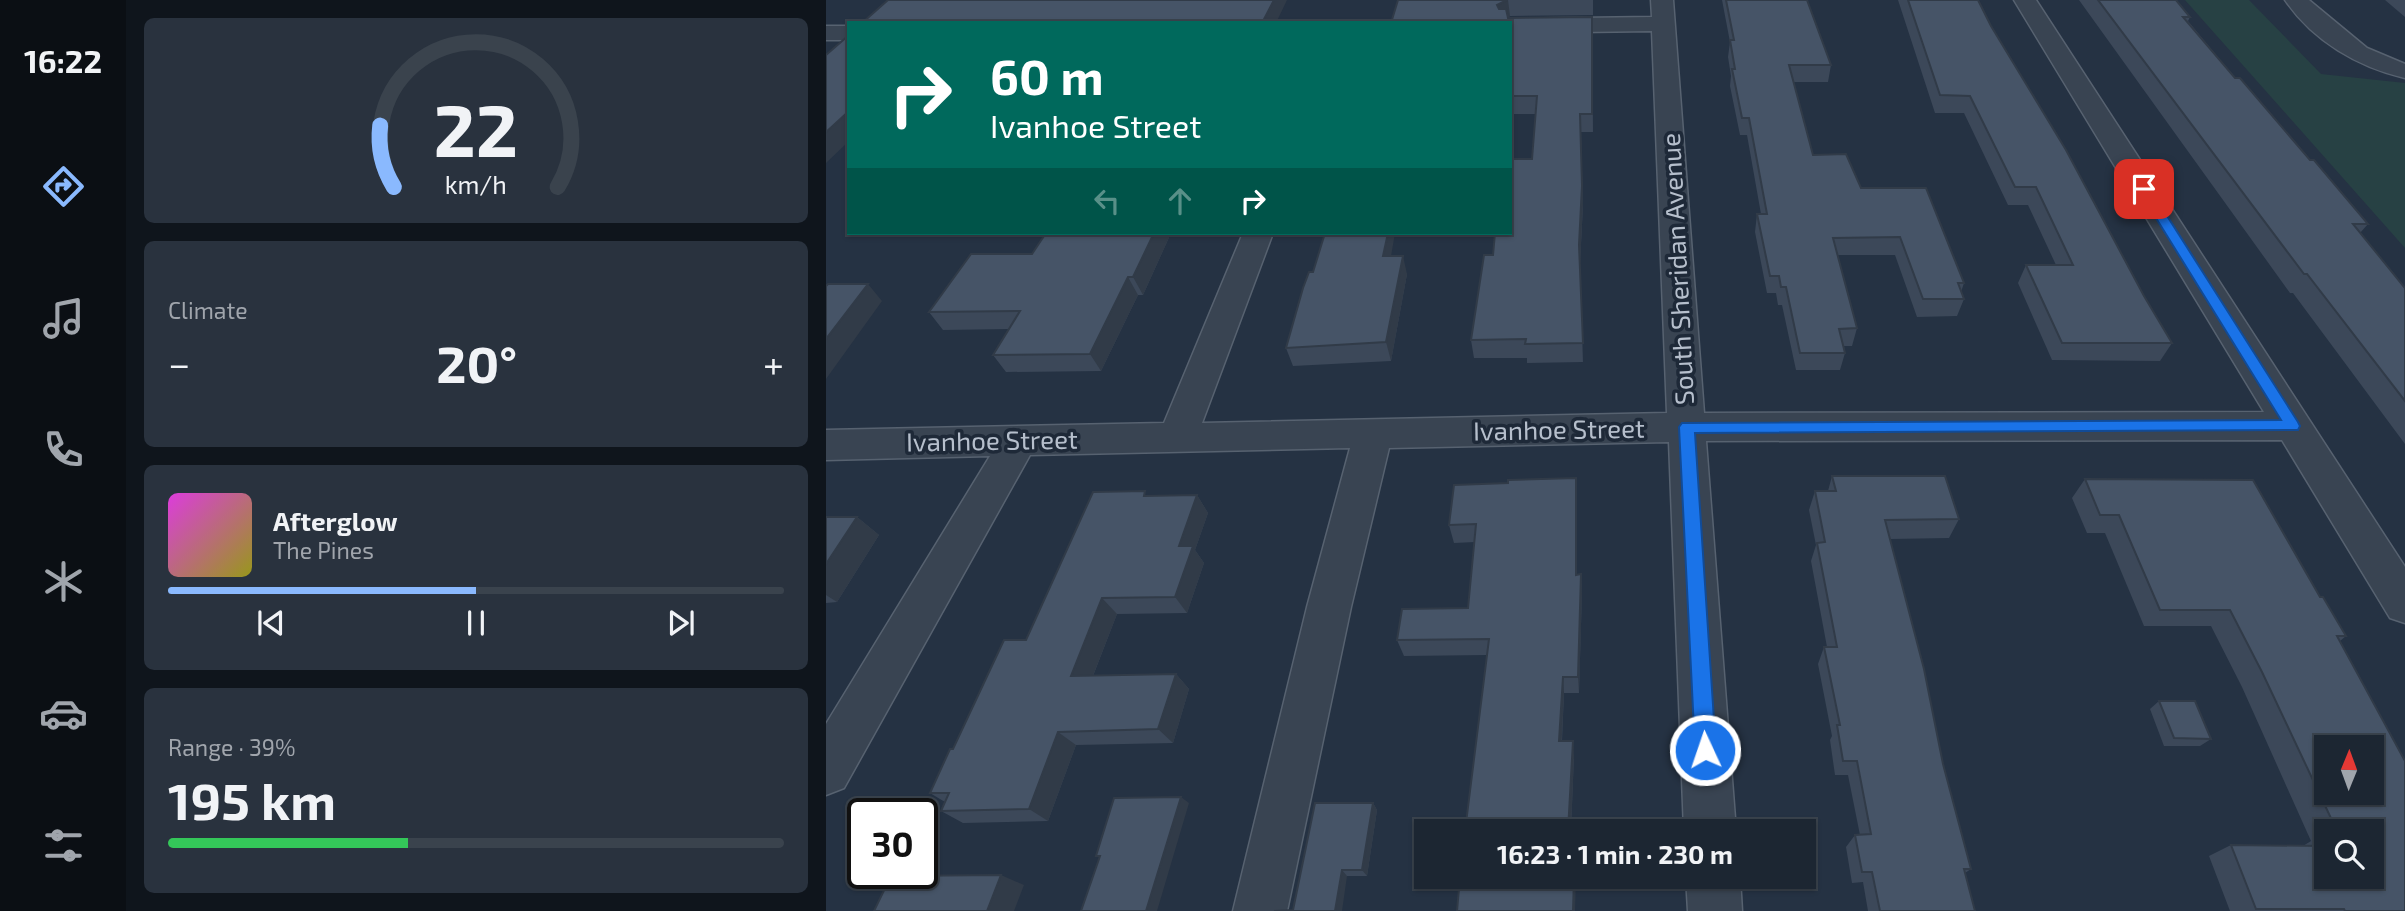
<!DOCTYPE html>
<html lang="en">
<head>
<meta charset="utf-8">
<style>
	body { margin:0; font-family:"Exo 2",sans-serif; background:#29323e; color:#f1f3f6; height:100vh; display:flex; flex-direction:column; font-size:26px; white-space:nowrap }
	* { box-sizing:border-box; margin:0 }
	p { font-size:23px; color:#a0a5ac }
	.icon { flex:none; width:38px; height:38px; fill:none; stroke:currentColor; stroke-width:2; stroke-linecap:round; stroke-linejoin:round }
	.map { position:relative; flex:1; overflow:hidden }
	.details { display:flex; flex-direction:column; gap:18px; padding:18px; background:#0f151c; width:700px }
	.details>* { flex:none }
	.guide { position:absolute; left:21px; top:21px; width:665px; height:214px; border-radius:0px; box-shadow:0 2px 5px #0004,0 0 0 2px #3a434d; background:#00695c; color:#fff; overflow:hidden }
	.needle { width:46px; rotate:1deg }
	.controls { position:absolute; left:1488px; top:735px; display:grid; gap:14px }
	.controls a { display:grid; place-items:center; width:70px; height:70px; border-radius:0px; background:#1c2632; box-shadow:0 2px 5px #0004,0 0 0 2px #3a434d; font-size:35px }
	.speed { position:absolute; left:21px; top:798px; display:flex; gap:14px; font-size:35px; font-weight:700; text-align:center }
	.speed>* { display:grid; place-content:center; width:91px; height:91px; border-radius:50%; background:#1c2632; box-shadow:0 2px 5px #0004,0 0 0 2px #3a434d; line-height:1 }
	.speed .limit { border:4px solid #111; border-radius:10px; background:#fff; color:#111 }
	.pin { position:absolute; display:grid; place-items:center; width:60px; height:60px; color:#fff; margin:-30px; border-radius:14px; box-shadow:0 4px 10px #0006 }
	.me { position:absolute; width:77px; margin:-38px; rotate:357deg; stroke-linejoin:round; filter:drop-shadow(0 0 5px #0008) }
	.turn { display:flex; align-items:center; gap:24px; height:147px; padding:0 28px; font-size:32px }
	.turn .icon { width:91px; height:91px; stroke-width:2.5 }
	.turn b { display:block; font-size:49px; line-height:60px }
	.lanes { display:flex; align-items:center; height:66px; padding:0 28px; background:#0003; justify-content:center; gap:35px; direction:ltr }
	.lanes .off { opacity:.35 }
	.big { font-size:52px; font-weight:700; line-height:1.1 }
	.details .widget { flex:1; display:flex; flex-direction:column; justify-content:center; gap:10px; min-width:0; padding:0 24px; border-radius:10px; background:#29323e }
	.details .dial { align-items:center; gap:0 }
	.dial svg { height:182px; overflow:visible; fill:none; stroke:#3a434d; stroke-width:7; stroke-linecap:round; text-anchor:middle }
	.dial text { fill:#f1f3f6; stroke:none }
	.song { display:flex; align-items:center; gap:21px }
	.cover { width:84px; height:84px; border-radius:10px; background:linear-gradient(135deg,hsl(300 70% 55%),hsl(60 70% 35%)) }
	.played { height:7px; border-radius:4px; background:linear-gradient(90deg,#8ab9fe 50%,#3a434d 50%) }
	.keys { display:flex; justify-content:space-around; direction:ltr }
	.heat { display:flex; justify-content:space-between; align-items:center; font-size:38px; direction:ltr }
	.charge { height:10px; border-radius:5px; background:linear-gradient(90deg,#34c759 39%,#3a434d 0) }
	.trip { position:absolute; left:588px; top:819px; width:402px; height:70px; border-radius:0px; background:#1c2632; box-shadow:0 2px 5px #0004,0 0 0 2px #3a434d; font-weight:700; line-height:70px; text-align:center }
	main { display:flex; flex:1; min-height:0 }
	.tabs { display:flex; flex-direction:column; width:126px; justify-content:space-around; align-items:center; background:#0b0f14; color:#a0a5ac }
	.tabs .icon { width:49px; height:49px }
	.tabs .on { color:#8ab9fe }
	.tabs b { font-size:32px; color:#f1f3f6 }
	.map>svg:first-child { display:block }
</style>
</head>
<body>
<main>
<nav class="tabs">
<b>16:22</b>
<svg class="icon on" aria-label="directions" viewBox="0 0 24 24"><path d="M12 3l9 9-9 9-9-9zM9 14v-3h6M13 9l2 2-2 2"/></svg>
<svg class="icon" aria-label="music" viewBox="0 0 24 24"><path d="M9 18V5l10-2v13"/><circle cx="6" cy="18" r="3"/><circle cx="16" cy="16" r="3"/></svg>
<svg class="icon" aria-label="phone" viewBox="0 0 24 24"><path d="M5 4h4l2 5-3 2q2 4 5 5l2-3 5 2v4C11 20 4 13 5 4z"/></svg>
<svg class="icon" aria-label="climate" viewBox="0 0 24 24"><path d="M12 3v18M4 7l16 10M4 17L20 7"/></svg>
<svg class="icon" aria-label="car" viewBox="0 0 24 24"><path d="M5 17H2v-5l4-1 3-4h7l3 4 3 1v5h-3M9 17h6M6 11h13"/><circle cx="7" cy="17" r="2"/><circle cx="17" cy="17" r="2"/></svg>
<svg class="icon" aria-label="filters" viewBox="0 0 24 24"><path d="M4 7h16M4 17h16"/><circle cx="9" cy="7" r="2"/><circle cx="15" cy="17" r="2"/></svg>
</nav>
<section class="details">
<div class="widget dial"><svg viewBox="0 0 100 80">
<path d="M14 69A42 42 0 1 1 86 69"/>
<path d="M14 69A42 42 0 0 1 8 42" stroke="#8ab9fe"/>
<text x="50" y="56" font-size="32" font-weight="700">22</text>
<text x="50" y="72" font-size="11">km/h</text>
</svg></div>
<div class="widget"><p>Climate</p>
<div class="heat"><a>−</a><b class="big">20°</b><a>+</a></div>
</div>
<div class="widget">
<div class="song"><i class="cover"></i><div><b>Afterglow</b><p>The Pines</p></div></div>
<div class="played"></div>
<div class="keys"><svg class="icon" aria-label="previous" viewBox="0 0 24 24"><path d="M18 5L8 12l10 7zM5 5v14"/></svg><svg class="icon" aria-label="pause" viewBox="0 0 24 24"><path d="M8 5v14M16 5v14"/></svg><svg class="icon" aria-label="next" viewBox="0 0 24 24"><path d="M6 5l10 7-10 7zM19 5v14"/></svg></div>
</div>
<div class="widget"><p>Range · 39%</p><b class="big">195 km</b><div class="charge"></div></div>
</section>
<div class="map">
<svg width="1579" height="911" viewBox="0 0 1579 911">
	<rect width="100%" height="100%" fill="#253243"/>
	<!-- green -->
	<path fill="#274144" d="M1359 0H1423L1495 74 1579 83V248Z"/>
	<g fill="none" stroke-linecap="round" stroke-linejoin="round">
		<!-- minor casing -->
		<g stroke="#576270" stroke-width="3">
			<path id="minor" d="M825 0H847L878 413 1438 412 1188 0H1210L1579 567V623L1564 618 1456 440 880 441 910 831H858L843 442 563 448 525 607 461 911H407L481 607 524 448 204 455 18 788 0 795V724L164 456 0 460V430L338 423 417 233H447L376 423 841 413 826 31 684 33V23H675L684 19 826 17Z
				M1459 0H1483L1541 48 1579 64V78C1532 67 1487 41 1459 0Z
				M0 26H23V40H0Z
				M860 877H914L916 911H862Z"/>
		</g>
		<!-- minor -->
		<use href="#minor" fill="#394452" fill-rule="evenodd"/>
	</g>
	<!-- wall -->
	<path fill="#3c4859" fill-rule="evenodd" d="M572 0H767V15L684 16 682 17V18L766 17 767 132H755L757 205 754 264 757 362 701 363V358H648L645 340 667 255 706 159 710 114H684V23Z
		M896 0H981L1005 65 1002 82H967L987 155 1035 188 1138 283 1135 292 1138 299 1131 316 1091 317 1069 255H1012L1031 328 1026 346H1018L1019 353 1014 370H970L956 305H952L950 293H941L929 232 931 214H935L921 135H914L904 86 905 76 902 57 904 42Z
		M1072 0H1152L1165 26 1318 296 1346 343 1334 361 1226 360 1192 283 1200 265H1230L1202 205H1182L1138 113H1109Z
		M1253 0H1350L1364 17 1362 21 1409 78 1542 224 1534 233 1579 288V444L1467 293H1464Z
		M1559 0H1579V17Z
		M220 233H345L317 295H312L275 371 180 372 167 355 183 329 117 330 103 312 206 254Z
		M565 256 581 274 565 361 467 366 460 348 487 272Z
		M1006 476 1133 519 1123 538 1064 539 1117 764 1145 869 1139 873 1149 911H1042L1037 882 1026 883 1020 847 1029 835H1034L1022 775H1009L1004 740 1006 736 992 664 998 647H1001L985 561 990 545 983 510 989 491H1002Z
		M1259 479 1494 597 1520 636 1514 641 1579 911H1404L1383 856 1405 845 1477 846 1485 841 1416 687 1385 626H1318L1279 533H1261L1246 498ZM1500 831H1545L1500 877Z
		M371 495 382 513 369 550 378 563 361 613 291 614 267 676 350 674 363 689 347 743 250 745 222 821 137 823 115 811 119 802 104 793 127 749 200 640 323 496Z
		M751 497V575L755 574 756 592 753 693H738L736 741 748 755 745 831H639L661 655 578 656 571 640 642 608 649 542 628 543 623 525Z
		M0 517H31L53 535 11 602 0 603Z
		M1333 701 1385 739 1374 746H1338L1324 709Z
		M547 803 551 810 541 876H521L467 910Z"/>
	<!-- shaded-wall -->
	<path fill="#313b48" d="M448 0H461L450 23H436Z
		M681 0H682L684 16 672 22 671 5Z
		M23 111V141L0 163V132Z
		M754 114 757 205 754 264 757 362 753 245Z
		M328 233H345L317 295 307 277Z
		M562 233H569L562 274 557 256Z
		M577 256 581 274 565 361 560 342Z
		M302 277 312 295 275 371 264 354Z
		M42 284 56 301 0 379V339Z
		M750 478 751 497V592L750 575Z
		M371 495 382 513 369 550 378 563 361 613 349 597 353 546Z
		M31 517 53 535 11 602 0 595V564Z
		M755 574 756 592 753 693 752 677Z
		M276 598 291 614 261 691 245 676Z
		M350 674 363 689 347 743 332 729Z
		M737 677 738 693 735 755 733 741Z
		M232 732 250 745 222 821 203 809Z
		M747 741 748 755 745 831H742Z
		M355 797 363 803 331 911H320Z
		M547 803 551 810 541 876 536 870Z
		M516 870 521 876 516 911H509Z
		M175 875 198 885 188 911H161Z
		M748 877H750L749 911H747Z"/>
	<!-- building -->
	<path fill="#465467" stroke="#313b48" stroke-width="2" fill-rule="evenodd" d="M62 0H448L436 23H36Z
		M572 0H681L671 5 673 9H680L682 18 766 17V114H754L756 186 753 245 757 343 699 344 700 339 645 340 658 255H667L669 233H684V159H706L711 96H684V23H565Z
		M900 0H981L1005 65H963L987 155 1020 154 1035 188H1100L1138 283H1132L1138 299H1097L1074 237 1007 238 1031 328 1013 329 1019 353H974L960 287H955L953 276H944L931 214H941L923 118H916L906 69H909L904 40H908Z
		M1082 0H1152L1165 26 1240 150 1318 296 1346 343H1236L1200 265H1247L1210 187H1189L1144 96 1114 95Z
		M1272 0H1350L1364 17H1357L1409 78H1414L1484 160H1488L1542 224H1527L1579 288V401L1481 274H1478Z
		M23 35V111L0 132V55Z
		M220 233H328L307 277H302L264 354 167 355 194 311 103 312 145 254H206Z
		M499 233H562L557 256H577L560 342 460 348 477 288 483 272H487Z
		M2 284H42L0 339V286Z
		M1006 476H1119L1133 519 1059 520 1098 669 1117 764 1145 869H1138L1149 911H1054L1046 872H1036L1029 835 1045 834 1031 761H1017L1011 725H1014L998 647H1011L991 543 999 542 989 491H1010Z
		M750 478V575L755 574 752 677H737L733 741H747L742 831H639L663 639 571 640 576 609 642 608 650 524 623 525 628 485 682 483V480Z
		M1259 479 1427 480 1494 597H1497L1520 636H1511L1579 761V911H1519L1518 909H1430L1405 845 1495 846 1491 839H1500V877H1545V831H1511L1436 672 1404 610H1334L1293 515H1274ZM1500 747H1545V793H1500Z
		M319 491 318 496 371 495 353 546H367L349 597 276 598 245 676 350 674 332 729 232 732 203 809 115 811 123 793H104L124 749H127L178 640H200L267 492Z
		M0 517H31L0 564Z
		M1333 701H1369L1385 739 1348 738Z
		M355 797 320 911H255L274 856H270L288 798Z
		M489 803H547L536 870H516L509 911H448L467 910Z
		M175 875 161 911H48L65 876Z
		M634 877H748L747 911H631Z"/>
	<!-- route -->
	<path fill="#1a73e8" stroke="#114b97" stroke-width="2" d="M1318 186 1324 189 1472 422 1474 426 1472 430 869 433 890 750 887 757 879 760 872 757 869 750 853 427 856 423 1455 420 1312 189Z"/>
	<g text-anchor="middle" stroke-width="7" stroke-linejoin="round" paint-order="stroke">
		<!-- street labels -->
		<g font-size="26" fill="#b6bfcc" stroke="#1e2938">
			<text transform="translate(852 269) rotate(-93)" y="9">South Sheridan Avenue</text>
			<text transform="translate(733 430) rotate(-1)" y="9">Ivanhoe Street</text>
			<text transform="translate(166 441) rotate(-1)" y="9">Ivanhoe Street</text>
		</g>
	</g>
</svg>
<div class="controls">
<a><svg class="needle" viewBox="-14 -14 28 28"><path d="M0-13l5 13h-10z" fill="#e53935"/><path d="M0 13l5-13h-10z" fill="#a0a5ac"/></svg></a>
<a><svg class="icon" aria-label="search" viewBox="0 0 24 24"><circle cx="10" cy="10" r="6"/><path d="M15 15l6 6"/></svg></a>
</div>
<div class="speed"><div class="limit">30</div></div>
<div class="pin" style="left:1318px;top:189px;background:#d93025"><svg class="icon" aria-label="arrive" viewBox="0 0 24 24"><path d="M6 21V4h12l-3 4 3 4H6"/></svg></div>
<svg class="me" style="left:879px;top:750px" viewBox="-20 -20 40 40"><circle r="17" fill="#1a73e8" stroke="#fff" stroke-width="3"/><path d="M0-11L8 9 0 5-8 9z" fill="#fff"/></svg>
<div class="trip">16:23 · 1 min · 230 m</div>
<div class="guide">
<div class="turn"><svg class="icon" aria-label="right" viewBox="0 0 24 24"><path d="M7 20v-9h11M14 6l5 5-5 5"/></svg><div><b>60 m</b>Ivanhoe Street</div></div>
<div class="lanes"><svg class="icon off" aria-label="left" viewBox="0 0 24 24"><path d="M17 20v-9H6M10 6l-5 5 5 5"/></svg><svg class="icon off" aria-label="ahead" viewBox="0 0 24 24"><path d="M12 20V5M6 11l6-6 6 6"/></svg><svg class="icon" aria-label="right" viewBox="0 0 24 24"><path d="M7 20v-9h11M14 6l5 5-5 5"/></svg></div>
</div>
</div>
</main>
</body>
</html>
